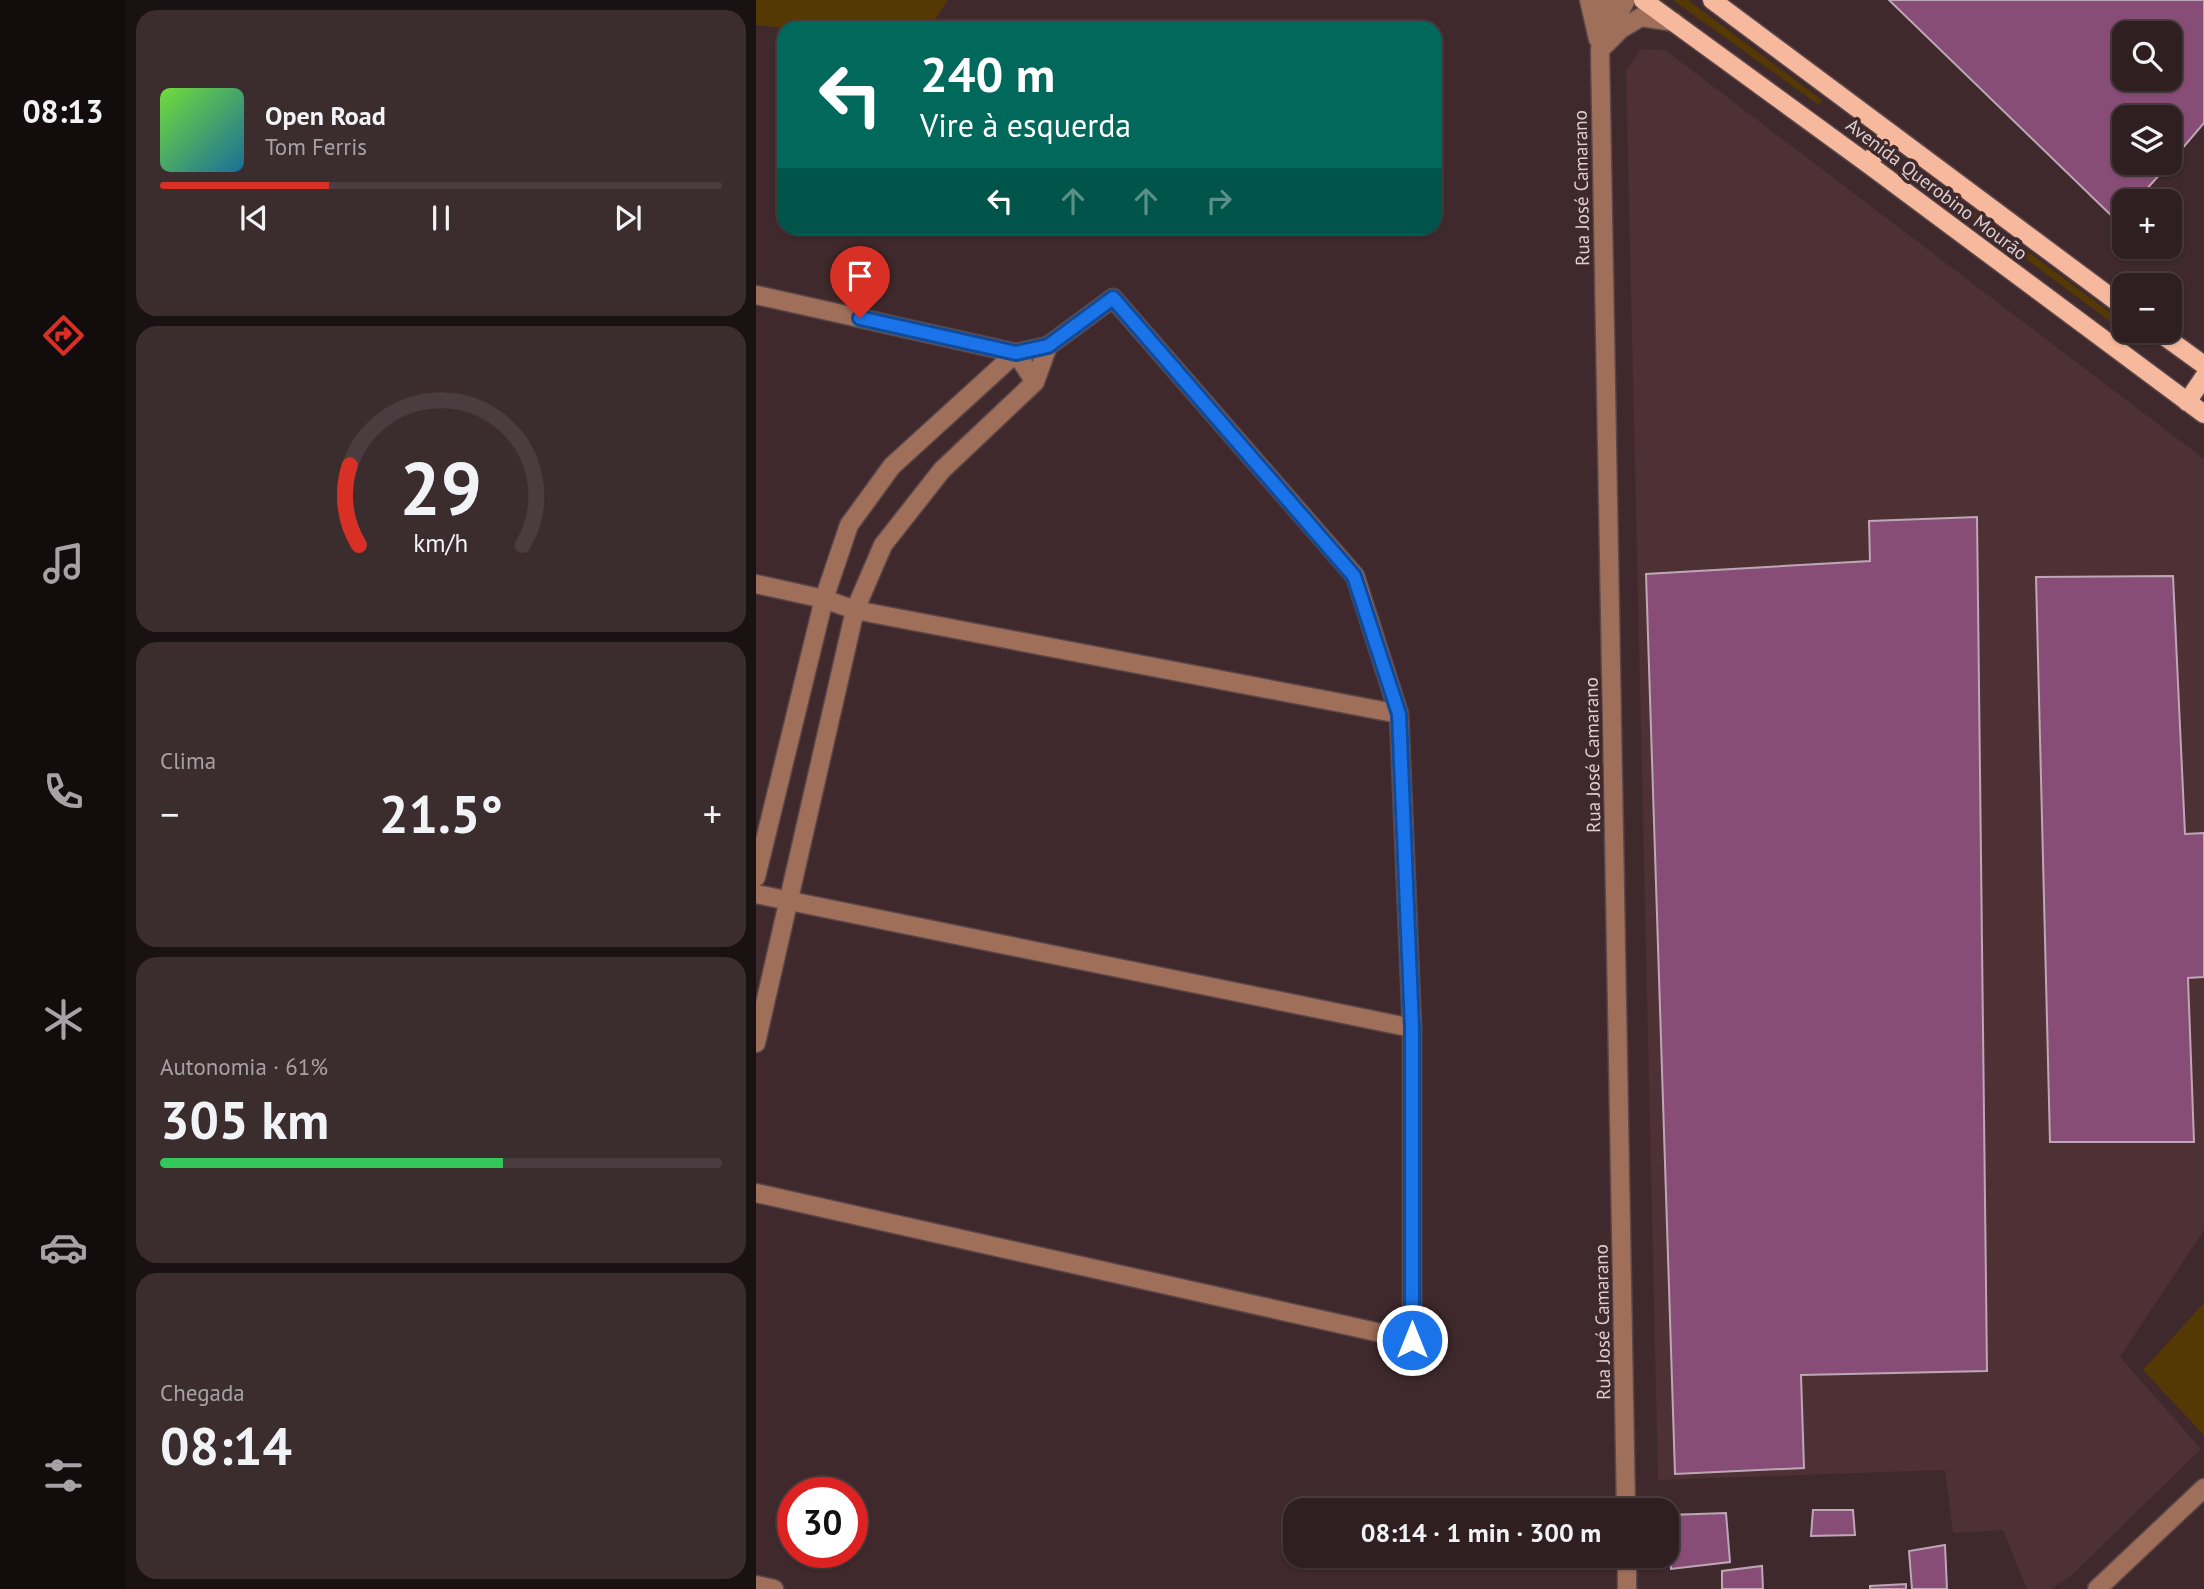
<!DOCTYPE html>
<html lang="pt">
<head>
<meta charset="utf-8">
<style>
	body { margin:0; font-family:"PT Sans",sans-serif; background:#3b2c2e; color:#f1f3f6; height:100vh; display:flex; flex-direction:column; font-size:26px; white-space:nowrap }
	* { box-sizing:border-box; margin:0 }
	p { font-size:23px; color:#a7a2a5 }
	.icon { flex:none; width:38px; height:38px; fill:none; stroke:currentColor; stroke-width:2; stroke-linecap:round; stroke-linejoin:round }
	.map { position:relative; flex:1; overflow:hidden }
	.side { display:flex; flex-direction:column; gap:10px; padding:10px; background:#1a1112; width:630px }
	.side>* { flex:none }
	.hud { position:absolute; left:21px; top:21px; width:665px; height:214px; border-radius:21px; box-shadow:0 2px 5px #0004,0 0 0 2px #4a3d3f; background:#00695c; color:#fff; overflow:hidden }
	.buttons { position:absolute; left:1356px; top:21px; display:grid; gap:14px }
	.buttons a { display:grid; place-items:center; width:70px; height:70px; border-radius:14px; background:#2f1f21; box-shadow:0 2px 5px #0004,0 0 0 2px #4a3d3f; font-size:35px }
	.speed { position:absolute; left:21px; top:1477px; display:flex; gap:14px; font-size:35px; font-weight:700; text-align:center }
	.speed>* { display:grid; place-content:center; width:91px; height:91px; border-radius:50%; background:#2f1f21; box-shadow:0 2px 5px #0004,0 0 0 2px #4a3d3f; line-height:1 }
	.speed .limit { border:10px solid #d22; background:#fff; color:#111 }
	.pin { position:absolute; display:grid; place-items:center; width:60px; height:60px; color:#fff; margin:-72px -30px; border-radius:50% 50% 50% 0; rotate:-45deg; box-shadow:0 0 7px #0007 }
	.pin .icon { rotate:45deg }
	.me { position:absolute; width:77px; margin:-38px; rotate:0deg; stroke-linejoin:round; filter:drop-shadow(0 0 5px #0008) }
	.turn { display:flex; align-items:center; gap:24px; height:147px; padding:0 28px; font-size:32px }
	.turn .icon { width:91px; height:91px; stroke-width:2.5 }
	.turn b { display:block; font-size:49px; line-height:60px }
	.lanes { display:flex; align-items:center; height:66px; padding:0 28px; background:#0003; justify-content:center; gap:35px; direction:ltr }
	.lanes .off { opacity:.35 }
	.big { font-size:52px; font-weight:600; line-height:1.1 }
	.side .card { flex:1; display:flex; flex-direction:column; justify-content:center; gap:10px; min-width:0; padding:0 24px; border-radius:21px; background:#3b2c2e }
	.side .dial { align-items:center; gap:0 }
	.dial svg { height:182px; overflow:visible; fill:none; stroke:#4a3d3f; stroke-width:7; stroke-linecap:round; text-anchor:middle }
	.dial text { fill:#f1f3f6; stroke:none }
	.song { display:flex; align-items:center; gap:21px }
	.cover { width:84px; height:84px; border-radius:10px; background:linear-gradient(135deg,hsl(100 70% 55%),hsl(200 70% 35%)) }
	.played { height:7px; border-radius:4px; background:linear-gradient(90deg,#d93025 30%,#4a3d3f 30%) }
	.keys { display:flex; justify-content:space-around; direction:ltr }
	.heat { display:flex; justify-content:space-between; align-items:center; font-size:38px; direction:ltr }
	.charge { height:10px; border-radius:5px; background:linear-gradient(90deg,#34c759 61%,#4a3d3f 0) }
	.trip { position:absolute; left:527px; top:1498px; width:396px; height:70px; border-radius:21px; background:#2f1f21; box-shadow:0 2px 5px #0004,0 0 0 2px #4a3d3f; font-weight:600; line-height:70px; text-align:center }
	main { display:flex; flex:1; min-height:0 }
	.tabs { display:flex; flex-direction:column; width:126px; justify-content:space-around; align-items:center; background:#130c0d; color:#a7a2a5 }
	.tabs .icon { width:49px; height:49px }
	.tabs .selected { color:#d93025 }
	.tabs b { font-size:32px; color:#f1f3f6 }
	.map>svg:first-child { display:block }
</style>
</head>
<body>
<main>
<nav class="tabs">
<b>08:13</b>
<svg class="icon selected" aria-label="directions" viewBox="0 0 24 24"><path d="M12 3l9 9-9 9-9-9zM9 14v-3h6M13 9l2 2-2 2"/></svg>
<svg class="icon" aria-label="music" viewBox="0 0 24 24"><path d="M9 18V5l10-2v13"/><circle cx="6" cy="18" r="3"/><circle cx="16" cy="16" r="3"/></svg>
<svg class="icon" aria-label="phone" viewBox="0 0 24 24"><path d="M5 4h4l2 5-3 2q2 4 5 5l2-3 5 2v4C11 20 4 13 5 4z"/></svg>
<svg class="icon" aria-label="climate" viewBox="0 0 24 24"><path d="M12 3v18M4 7l16 10M4 17L20 7"/></svg>
<svg class="icon" aria-label="car" viewBox="0 0 24 24"><path d="M5 17H2v-5l4-1 3-4h7l3 4 3 1v5h-3M9 17h6M6 11h13"/><circle cx="7" cy="17" r="2"/><circle cx="17" cy="17" r="2"/></svg>
<svg class="icon" aria-label="filters" viewBox="0 0 24 24"><path d="M4 7h16M4 17h16"/><circle cx="9" cy="7" r="2"/><circle cx="15" cy="17" r="2"/></svg>
</nav>
<section class="side">
<div class="card">
<div class="song"><i class="cover"></i><div><b>Open Road</b><p>Tom Ferris</p></div></div>
<div class="played"></div>
<div class="keys"><svg class="icon" aria-label="previous" viewBox="0 0 24 24"><path d="M18 5L8 12l10 7zM5 5v14"/></svg><svg class="icon" aria-label="pause" viewBox="0 0 24 24"><path d="M8 5v14M16 5v14"/></svg><svg class="icon" aria-label="next" viewBox="0 0 24 24"><path d="M6 5l10 7-10 7zM19 5v14"/></svg></div>
</div>
<div class="card dial"><svg viewBox="0 0 100 80">
<path d="M14 69A42 42 0 1 1 86 69"/>
<path d="M14 69A42 42 0 0 1 10 34" stroke="#d93025"/>
<text x="50" y="56" font-size="32" font-weight="700">29</text>
<text x="50" y="72" font-size="11">km/h</text>
</svg></div>
<div class="card"><p>Clima</p>
<div class="heat"><a>−</a><b class="big">21.5°</b><a>+</a></div>
</div>
<div class="card"><p>Autonomia · 61%</p><b class="big">305 km</b><div class="charge"></div></div>
<div class="card"><p>Chegada</p><b class="big">08:14</b></div>
</section>
<div class="map">
<svg width="1448" height="1589" viewBox="0 0 1448 1589">
	<rect width="100%" height="100%" fill="#3f292c"/>
	<!-- built -->
	<path fill="#4e3134" d="M885 49 909 50 1448 459V1230L1364 1357 1445 1449 1316 1575 1295 1589H1271L1247 1530 1197 1533 1189 1470 902 1480 870 71Z"/>
	<!-- green -->
	<path fill="#543905" d="M0 0H192L173 28H28L0 25Z
		M917 0H932L1066 100 1063 105Z
		M1190 191 1368 323V331H1379L1375 337 1187 197Z
		M1448 1303V1435L1387 1370Z"/>
	<!-- building -->
	<path fill="#884d77" stroke="#bda7b6" stroke-width="2" fill-rule="evenodd" d="M1133 0H1448V123L1414 163V117H1368V163H1414L1380 201H1368V215L1362 222ZM1368 33H1414V79H1368Z
		M1221 517 1231 1371 1045 1375 1048 1468 919 1474 890 574 1114 561 1113 521Z
		M1417 576 1429 834 1448 833V977L1432 978 1438 1142H1294L1280 577Z
		M1057 1510H1097L1099 1535 1055 1536Z
		M970 1513 974 1562 915 1569 912 1515Z
		M1189 1545 1191 1589H1156L1153 1551Z
		M1006 1566 1007 1589H966V1571Z
		M1150 1584V1589H1114V1586Z"/>
	<g fill="none" stroke-linecap="round" stroke-linejoin="round">
		<!-- minor casing -->
		<g stroke="#5b474a" stroke-width="21">
			<path id="minor" d="M833 0 842 39
				M851 0 844 50 870 1510
				M850 37 870 0
				M844 50 865 29 885 17 918 22
				M0 295 260 353 279 382
				M0 584 68 599 99 610 643 714
				M0 877 68 599 93 525 136 466 260 353 292 346 357 298 599 576 643 714 656 1028V1340L0 1193
				M0 894 656 1028
				M0 1043 99 610 127 545 186 470 279 382 292 346
				M871 1556V1589
				M0 1585 18 1589
				M1341 1589 1448 1488"/>
		</g>
		<!-- major casing -->
		<g stroke="#5b474a" stroke-width="21">
			<path id="major" d="M887 0 1112 164 1448 414
				M956 0 1368 307
				M1112 164 1133 134
				M1401 331 1448 365
				M1431 402 1448 377"/>
		</g>
		<!-- minor -->
		<use href="#minor" stroke="#a06f59" stroke-width="18"/>
		<!-- major -->
		<use href="#major" stroke="#f6b99e" stroke-width="18"/>
	</g>
	<g fill="none" stroke-linecap="round" stroke-linejoin="round">
		<!-- route casing -->
		<g stroke="#114b97" stroke-width="18">
			<path id="route" d="M104 318 260 353 292 346 357 298 598 576 643 714 656 1028V1340"/>
		</g>
		<!-- route -->
		<use href="#route" stroke="#1a73e8" stroke-width="12"/>
	</g>
	<g text-anchor="middle" stroke-width="7" stroke-linejoin="round" paint-order="stroke">
		<!-- street labels -->
		<g font-size="19" fill="#ddcfd0" stroke="#3f292c">
			<text transform="translate(825 188) rotate(-91)" y="7">Rua José Camarano</text>
			<text transform="translate(1181 189) rotate(37)" y="7">Avenida Querobino Mourão</text>
			<text transform="translate(836 755) rotate(-91)" y="7">Rua José Camarano</text>
			<text transform="translate(846 1322) rotate(-91)" y="7">Rua José Camarano</text>
		</g>
	</g>
</svg>
<div class="buttons">
<a><svg class="icon" aria-label="search" viewBox="0 0 24 24"><circle cx="10" cy="10" r="6"/><path d="M15 15l6 6"/></svg></a>
<a><svg class="icon" aria-label="layers" viewBox="0 0 24 24"><path d="M12 4l9 5-9 5-9-5zM3 14l9 5 9-5"/></svg></a>
<a>+</a>
<a>−</a>
</div>
<div class="speed"><div class="limit">30</div></div>
<div class="pin" style="left:104px;top:318px;background:#d93025"><svg class="icon" aria-label="arrive" viewBox="0 0 24 24"><path d="M6 21V4h12l-3 4 3 4H6"/></svg></div>
<svg class="me" style="left:656px;top:1340px" viewBox="-20 -20 40 40"><circle r="17" fill="#1a73e8" stroke="#fff" stroke-width="3"/><path d="M0-11L8 9 0 5-8 9z" fill="#fff"/></svg>
<div class="trip">08:14 · 1 min · 300 m</div>
<div class="hud">
<div class="turn"><svg class="icon" aria-label="left" viewBox="0 0 24 24"><path d="M17 20v-9H6M10 6l-5 5 5 5"/></svg><div><b>240 m</b>Vire à esquerda</div></div>
<div class="lanes"><svg class="icon" aria-label="left" viewBox="0 0 24 24"><path d="M17 20v-9H6M10 6l-5 5 5 5"/></svg><svg class="icon off" aria-label="ahead" viewBox="0 0 24 24"><path d="M12 20V5M6 11l6-6 6 6"/></svg><svg class="icon off" aria-label="ahead" viewBox="0 0 24 24"><path d="M12 20V5M6 11l6-6 6 6"/></svg><svg class="icon off" aria-label="right" viewBox="0 0 24 24"><path d="M7 20v-9h11M14 6l5 5-5 5"/></svg></div>
</div>
</div>
</main>
</body>
</html>
